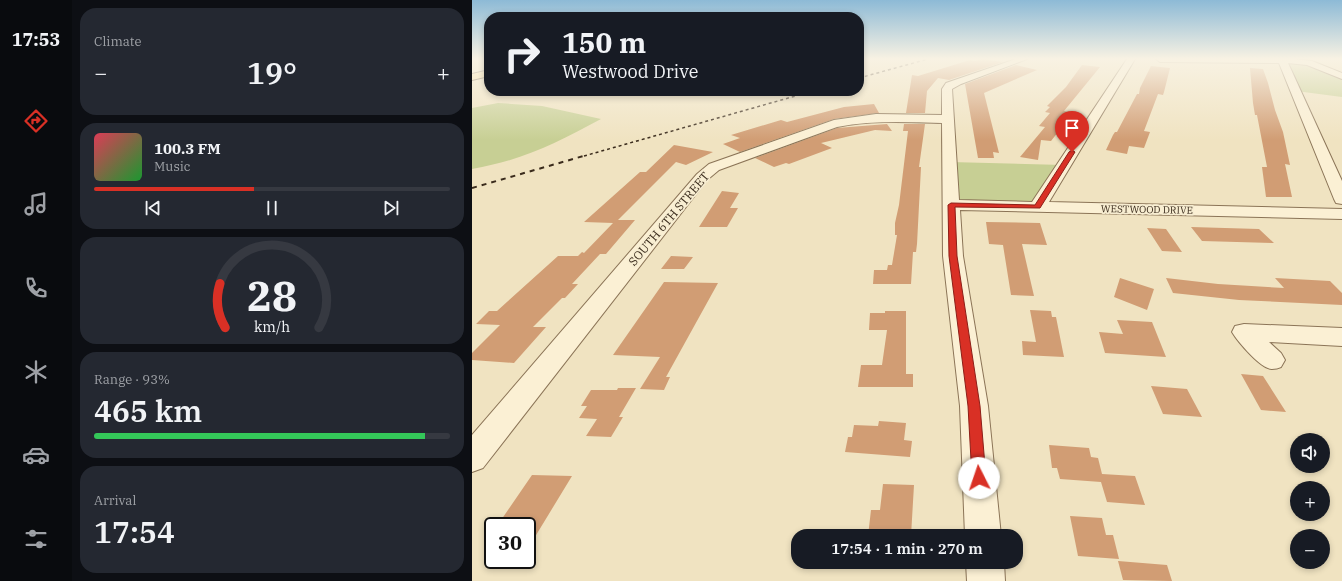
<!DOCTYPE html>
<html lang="en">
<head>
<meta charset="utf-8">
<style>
	body { margin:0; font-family:"IBM Plex Serif",serif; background:#242831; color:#f1f3f6; height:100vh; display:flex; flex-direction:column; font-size:15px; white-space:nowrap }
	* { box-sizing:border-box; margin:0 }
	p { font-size:13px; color:#9ea1a6 }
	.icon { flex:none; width:22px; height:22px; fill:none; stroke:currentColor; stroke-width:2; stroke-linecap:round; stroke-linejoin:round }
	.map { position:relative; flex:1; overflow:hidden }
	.sheet { display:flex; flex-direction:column; gap:8px; padding:8px; background:#0d0f14; width:400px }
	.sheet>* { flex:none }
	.guide { position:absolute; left:12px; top:12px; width:380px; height:84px; border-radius:16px; box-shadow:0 2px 6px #0003; background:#171b24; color:#f1f3f6; overflow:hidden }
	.buttons { position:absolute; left:818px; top:433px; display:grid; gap:8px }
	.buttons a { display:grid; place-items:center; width:40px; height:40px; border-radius:50%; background:#171b24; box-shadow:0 2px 6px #0003; font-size:20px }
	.speed { position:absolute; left:12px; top:517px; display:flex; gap:8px; font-size:20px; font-weight:700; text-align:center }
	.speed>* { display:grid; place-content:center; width:52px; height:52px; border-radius:50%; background:#171b24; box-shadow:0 2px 6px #0003; line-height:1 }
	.speed .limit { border:2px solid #111; border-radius:6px; background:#fff; color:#111 }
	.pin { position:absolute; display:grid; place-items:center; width:34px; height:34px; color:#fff; margin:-41px -17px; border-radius:50% 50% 50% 0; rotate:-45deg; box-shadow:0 0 4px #0007 }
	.pin .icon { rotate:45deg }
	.me { position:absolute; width:44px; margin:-22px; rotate:356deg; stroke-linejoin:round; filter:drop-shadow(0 0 3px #0008) }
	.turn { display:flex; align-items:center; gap:14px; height:84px; padding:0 12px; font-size:18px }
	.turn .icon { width:52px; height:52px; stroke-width:2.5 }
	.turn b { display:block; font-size:28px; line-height:34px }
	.big { font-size:30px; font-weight:600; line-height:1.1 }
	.sheet .widget { flex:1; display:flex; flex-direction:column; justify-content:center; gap:6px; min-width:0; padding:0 14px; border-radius:16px; background:#242831 }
	.sheet .dial { align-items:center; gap:0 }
	.dial svg { height:104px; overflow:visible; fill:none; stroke:#363941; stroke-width:7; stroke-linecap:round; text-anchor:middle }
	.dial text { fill:#f1f3f6; stroke:none }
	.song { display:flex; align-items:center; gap:12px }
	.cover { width:48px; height:48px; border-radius:6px; background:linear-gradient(135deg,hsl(350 70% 55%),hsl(130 70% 35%)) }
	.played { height:4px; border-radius:2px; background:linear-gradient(90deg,#d93025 45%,#363941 45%) }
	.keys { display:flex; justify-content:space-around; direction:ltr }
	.heat { display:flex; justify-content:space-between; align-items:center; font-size:22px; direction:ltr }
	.charge { height:6px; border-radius:3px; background:linear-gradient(90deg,#34c759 93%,#363941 0) }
	.trip { position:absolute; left:319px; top:529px; width:232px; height:40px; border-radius:16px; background:#171b24; box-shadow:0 2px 6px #0003; font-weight:600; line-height:40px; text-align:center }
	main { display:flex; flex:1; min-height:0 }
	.tabs { display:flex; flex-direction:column; width:72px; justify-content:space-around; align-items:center; background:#090b0e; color:#9ea1a6 }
	.tabs .icon { width:28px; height:28px }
	.tabs .on { color:#d93025 }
	.tabs b { font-size:18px; color:#f1f3f6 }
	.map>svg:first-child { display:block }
</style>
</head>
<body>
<main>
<nav class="tabs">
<b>17:53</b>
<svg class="icon on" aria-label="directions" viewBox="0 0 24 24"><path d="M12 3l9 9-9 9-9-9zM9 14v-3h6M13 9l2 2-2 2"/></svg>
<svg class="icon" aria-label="music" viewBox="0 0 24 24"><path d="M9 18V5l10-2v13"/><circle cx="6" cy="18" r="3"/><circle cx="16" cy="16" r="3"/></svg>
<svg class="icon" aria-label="phone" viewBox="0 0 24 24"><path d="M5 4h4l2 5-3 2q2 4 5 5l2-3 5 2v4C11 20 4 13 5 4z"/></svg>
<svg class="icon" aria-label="climate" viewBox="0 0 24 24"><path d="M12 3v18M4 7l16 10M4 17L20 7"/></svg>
<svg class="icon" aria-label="car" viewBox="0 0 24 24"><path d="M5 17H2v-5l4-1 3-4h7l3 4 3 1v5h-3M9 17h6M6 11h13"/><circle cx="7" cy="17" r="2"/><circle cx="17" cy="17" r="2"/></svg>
<svg class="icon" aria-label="filters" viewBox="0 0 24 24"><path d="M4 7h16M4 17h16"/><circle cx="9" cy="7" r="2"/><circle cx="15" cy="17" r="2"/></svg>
</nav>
<section class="sheet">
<div class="widget"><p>Climate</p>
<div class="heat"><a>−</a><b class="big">19°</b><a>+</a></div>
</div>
<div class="widget">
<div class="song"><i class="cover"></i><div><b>100.3 FM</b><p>Music</p></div></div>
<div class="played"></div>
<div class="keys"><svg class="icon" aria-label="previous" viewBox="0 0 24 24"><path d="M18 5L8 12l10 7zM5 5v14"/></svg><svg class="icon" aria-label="pause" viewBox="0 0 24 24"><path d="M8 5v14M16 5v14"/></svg><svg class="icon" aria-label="next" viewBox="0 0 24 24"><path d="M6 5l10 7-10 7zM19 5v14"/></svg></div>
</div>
<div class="widget dial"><svg viewBox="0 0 100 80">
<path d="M14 69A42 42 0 1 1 86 69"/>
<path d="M14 69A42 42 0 0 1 10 35" stroke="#d93025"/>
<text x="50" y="56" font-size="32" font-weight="700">28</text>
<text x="50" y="72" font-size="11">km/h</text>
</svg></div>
<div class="widget"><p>Range · 93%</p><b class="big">465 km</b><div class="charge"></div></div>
<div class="widget"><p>Arrival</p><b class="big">17:54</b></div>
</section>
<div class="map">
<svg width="870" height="581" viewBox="0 0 870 581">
	<rect width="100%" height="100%" fill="#f0e3c1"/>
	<!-- green -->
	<path fill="#c7cf94" d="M811 60 837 63 870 76V97L824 91Z
		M26 103 70 106 129 119C84 143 52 160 0 169V108Z
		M478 162 591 165 565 207 479 205Z"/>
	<!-- building -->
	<path fill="#d19d74" d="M511 59 531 62 477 80 466 78 455 91 453 113H434L440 75 446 76 498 60 503 61Z
		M544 65 565 70 512 93 527 153 521 152 522 158H506L493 84Z
		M610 65 628 67 592 111 596 112 584 126 590 127 579 141 569 140 566 160 548 157 573 127 567 126 578 113 573 112 578 107 575 106 594 87Z
		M679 66 698 68 692 92 691 95 686 94 672 131 678 132 672 148 657 146 655 154 634 150 641 135 643 132H645L665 94H667L668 88Z
		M778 68 791 69 796 83 803 110 811 132 818 165 813 164 820 197H794L790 167H795L785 115H783L781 103Z
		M402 104 407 113 362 119 268 152 251 144 268 138 259 135 309 120 315 122 372 107Z
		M415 124 420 131 403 130 349 143 360 148 317 164 314 163 302 167 283 158 365 128Z
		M432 124H453L447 167H449L445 244 444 252H441L439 284H401L402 270H415L416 265H420L425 235H423V223L427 205 436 131H431Z
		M202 145 241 152 214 165 204 162 146 220H163L134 254H128L100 284H106L93 298H90L61 327H74L42 363 0 360V353L28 325 4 324 17 311H25L86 256H106L110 252 112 253 141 223 112 222 168 172H174Z
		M250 191 267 193 258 208H266L255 227H227Z
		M514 222 568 223 575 245 550 244 562 296 539 295 531 245 517 244Z
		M719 227 787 229 802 243 730 241Z
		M675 228 694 229 710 252 690 251Z
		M199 256 221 257 212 269H189Z
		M648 278 682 289 675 310 642 297Z
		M694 278 746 284 812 288 803 278 858 281 870 293V305L767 300 701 293Z
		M192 282 246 283 194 377H198L192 390 168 389 188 357 141 355Z
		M558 310 579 311 580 317H584L592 357 551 355 550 341 564 342Z
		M413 311H434V374H441V387H386L389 365H410L415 330H397L398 313H413Z
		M645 320 680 322 694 357 633 353 627 332 651 334Z
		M769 374 791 376 814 412 789 410Z
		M679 386 715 389 730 417 691 414Z
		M146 388H164L147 417H151L139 437 114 436 125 419 107 418 115 406H109L119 390H145Z
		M407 421 434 423 432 440 440 441 438 457 373 452 376 437H380L382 425 406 426Z
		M577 445 617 448 619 457 626 458 630 474 663 476 673 505 635 502 629 482 588 479 585 468H580Z
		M60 475 100 476 55 550V526H25Z
		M411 484 442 485 439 536H396L399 510H408Z
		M598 516 630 518 634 535H641L647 559 606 556Z
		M646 561 695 565 700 581 651 580Z"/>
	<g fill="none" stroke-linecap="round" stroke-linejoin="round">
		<!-- minor casing -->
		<g stroke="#8b7457" stroke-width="2">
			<path id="minor" d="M544 59H555L489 84 480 89 487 200 560 202 655 59H663L577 202 870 209V219L488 210 491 256 516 406 529 536H493L488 406 471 256 470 123C435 122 400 120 365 127L247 170 235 180 11 468 0 472V435L225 174 237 164 362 120 404 114 470 115V89L474 83Z
				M684 59H822L840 61 870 73V79L835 65 816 63 870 181V204L864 203 862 199 807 63 688 62Z
				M772 324 870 328V346L797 342 809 353 813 360 809 367C807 368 803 369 800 369 789 369 766 342 760 332L763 326Z
				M494 562H532L533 581H495Z"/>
		</g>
		<!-- major casing -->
		<g stroke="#58422c" stroke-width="2">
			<path id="major" d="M17 70V76L0 80V74Z"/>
		</g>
		<!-- minor -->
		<use href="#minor" fill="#fbf0d4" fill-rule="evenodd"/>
		<!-- major -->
		<use href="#major" fill="#f6db96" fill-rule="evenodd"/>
		<!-- rail-far1 -->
		<path stroke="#3a2b1c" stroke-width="1.5" stroke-dasharray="3 3" stroke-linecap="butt" d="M387 78 456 59
			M112 156 341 91"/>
		<!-- rail -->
		<path stroke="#3a2b1c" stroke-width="2" stroke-dasharray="5 5" stroke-linecap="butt" d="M0 188 115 155"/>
	</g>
	<!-- sky -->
	<linearGradient id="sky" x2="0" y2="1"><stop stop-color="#8dbad6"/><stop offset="0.42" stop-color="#f8f2e3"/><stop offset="1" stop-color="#f8f2e3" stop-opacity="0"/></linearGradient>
	<rect width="870" height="140" fill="url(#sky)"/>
	<!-- route -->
	<path fill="#d93025" stroke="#8d1f18" d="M600 150 603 152 568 208 483 207 485 256 508 406 514 478 512 482 507 484 502 482 500 478 496 406 477 256 476 205 479 203 563 205 597 152Z"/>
	<g text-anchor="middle" stroke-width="3.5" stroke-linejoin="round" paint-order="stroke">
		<!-- far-street labels -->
		<g font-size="10" fill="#3a2b1c" stroke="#f7edd1">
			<text transform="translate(675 209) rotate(1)" y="4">WESTWOOD DRIVE</text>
		</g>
		<!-- street labels -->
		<g font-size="12" fill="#3a2b1c" stroke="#f7edd1">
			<text transform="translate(197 219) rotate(-50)" y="4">SOUTH 6TH STREET</text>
		</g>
	</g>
</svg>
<div class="buttons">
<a><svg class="icon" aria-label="sound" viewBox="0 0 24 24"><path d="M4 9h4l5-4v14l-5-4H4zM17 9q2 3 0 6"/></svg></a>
<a>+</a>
<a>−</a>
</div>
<div class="speed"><div class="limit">30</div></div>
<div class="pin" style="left:600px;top:152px;background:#d93025"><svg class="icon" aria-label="arrive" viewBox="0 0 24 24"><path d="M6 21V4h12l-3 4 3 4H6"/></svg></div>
<svg class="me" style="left:507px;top:478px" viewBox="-20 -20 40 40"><circle r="19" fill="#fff"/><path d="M0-13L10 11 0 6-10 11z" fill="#d93025"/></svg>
<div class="trip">17:54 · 1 min · 270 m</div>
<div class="guide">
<div class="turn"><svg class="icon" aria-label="right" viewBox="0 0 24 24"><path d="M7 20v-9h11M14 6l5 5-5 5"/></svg><div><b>150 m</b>Westwood Drive</div></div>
</div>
</div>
</main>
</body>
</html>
